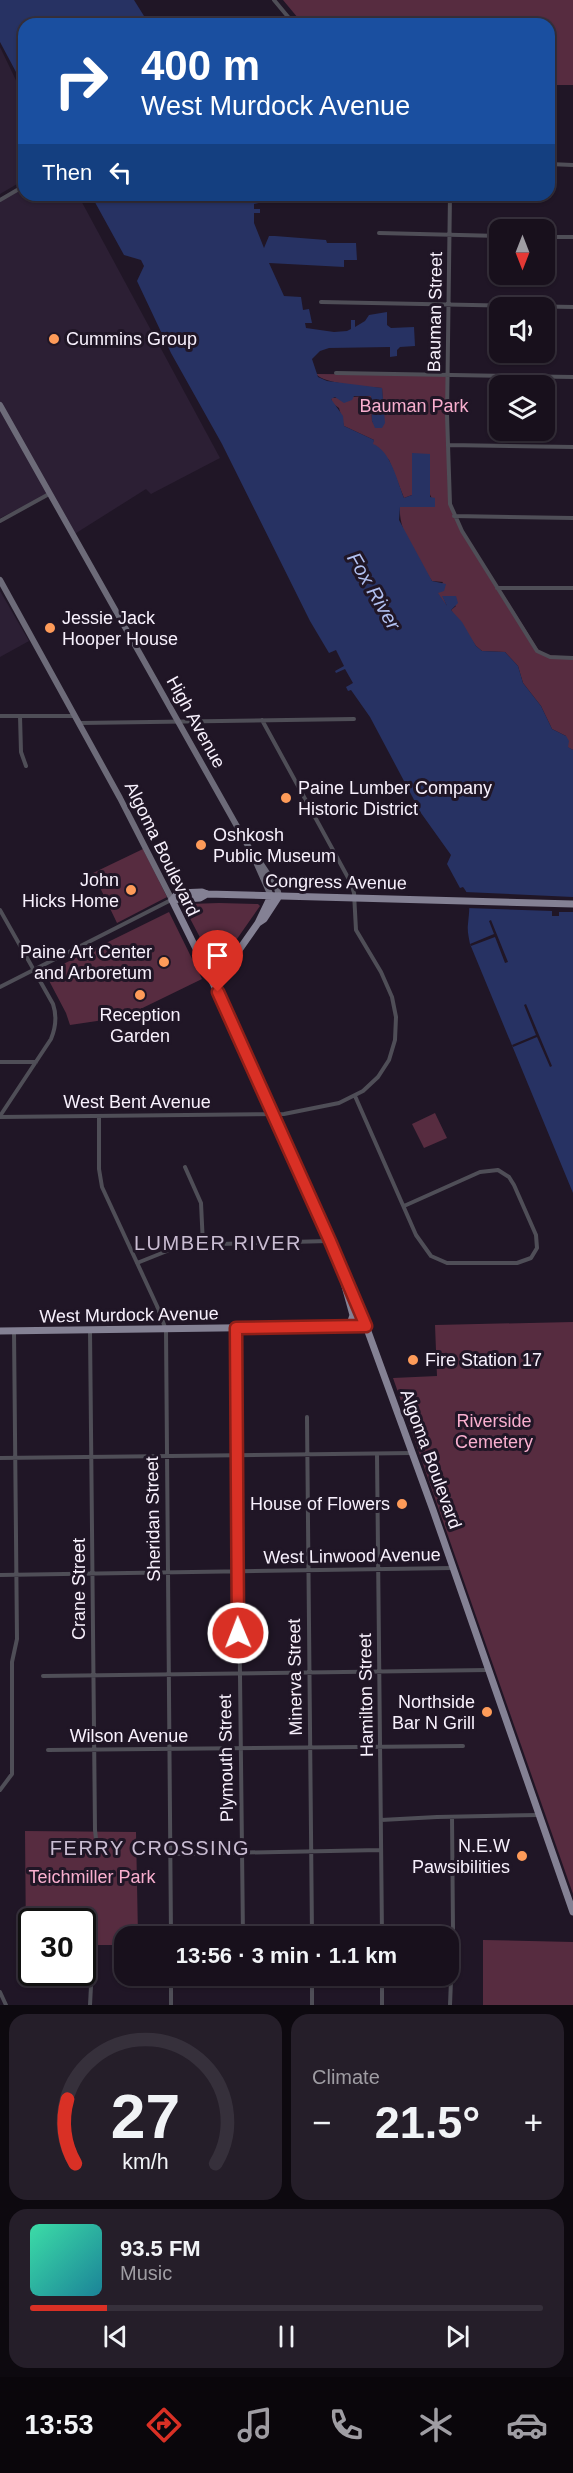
<!DOCTYPE html>
<html lang="en">
<head>
<meta charset="utf-8">
<style>
	body { margin:0; font-family:Helvetica,sans-serif; background:#251e29; color:#f1f3f6; height:100vh; display:flex; flex-direction:column; font-size:22px; white-space:nowrap }
	* { box-sizing:border-box; margin:0 }
	p { font-size:20px; color:#9f9da3 }
	.icon { flex:none; width:33px; height:33px; fill:none; stroke:currentColor; stroke-width:2; stroke-linecap:round; stroke-linejoin:round }
	.map { position:relative; height:2005px; overflow:hidden }
	.drawer { display:flex; flex-direction:column; gap:9px; padding:9px; background:#0d090f; flex:1 }
	.drawer>* { flex:none }
	.banner { position:absolute; left:18px; top:18px; width:537px; height:183px; border-radius:18px; box-shadow:0 2px 4px #0004,0 0 0 2px #36303b; background:#1a4fa0; color:#fff; overflow:hidden }
	.needle { width:39px; rotate:180deg }
	.buttons { position:absolute; left:489px; top:219px; display:grid; gap:12px }
	.buttons a { display:grid; place-items:center; width:66px; height:66px; border-radius:12px; background:#18101c; box-shadow:0 2px 4px #0004,0 0 0 2px #36303b; font-size:30px }
	.speed { position:absolute; left:18px; top:1908px; display:flex; gap:12px; font-size:30px; font-weight:700; text-align:center }
	.speed>* { display:grid; place-content:center; width:78px; height:78px; border-radius:50%; background:#18101c; box-shadow:0 2px 4px #0004,0 0 0 2px #36303b; line-height:1 }
	.speed .limit { border:3px solid #111; border-radius:9px; background:#fff; color:#111 }
	.pin { position:absolute; display:grid; place-items:center; width:51px; height:51px; color:#fff; margin:-62px -26px; border-radius:50% 50% 50% 0; rotate:-45deg; box-shadow:0 0 6px #0007 }
	.pin .icon { rotate:45deg }
	.me { position:absolute; width:66px; margin:-33px; rotate:359deg; stroke-linejoin:round; filter:drop-shadow(0 0 4px #0008) }
	.turn { display:flex; align-items:center; gap:21px; height:126px; padding:0 24px; font-size:27px }
	.turn .icon { width:78px; height:78px; stroke-width:2.5 }
	.turn b { display:block; font-size:42px; line-height:51px }
	.then { display:flex; align-items:center; height:57px; padding:0 24px; background:#0003; gap:12px; font-size:22px }
	.big { font-size:45px; font-weight:700; line-height:1.1 }
	.drawer .tile { flex:1; display:flex; flex-direction:column; justify-content:center; gap:9px; min-width:0; padding:0 21px; border-radius:18px; background:#251e29 }
	.drawer .dial { align-items:center; gap:0 }
	.dial svg { height:156px; overflow:visible; fill:none; stroke:#36303b; stroke-width:7; stroke-linecap:round; text-anchor:middle }
	.dial text { fill:#f1f3f6; stroke:none }
	.song { display:flex; align-items:center; gap:18px }
	.cover { width:72px; height:72px; border-radius:9px; background:linear-gradient(135deg,hsl(160 70% 55%),hsl(190 70% 35%)) }
	.played { height:6px; border-radius:3px; background:linear-gradient(90deg,#d93025 15%,#36303b 15%) }
	.keys { display:flex; justify-content:space-around; direction:ltr }
	.heat { display:flex; justify-content:space-between; align-items:center; font-size:33px; direction:ltr }
	.drawer .tiles { flex:1; display:grid; gap:9px; grid-template-columns:1fr 1fr }
	.tile:last-child { grid-column:span 2 }
	.trip { position:absolute; left:114px; top:1926px; width:345px; height:60px; border-radius:18px; background:#18101c; box-shadow:0 2px 4px #0004,0 0 0 2px #36303b; font-weight:700; line-height:60px; text-align:center }
	.tab-bar { display:flex; height:96px; justify-content:space-around; align-items:center; background:#0a060b; color:#9f9da3 }
	.tab-bar .icon { width:42px; height:42px }
	.tab-bar .selected { color:#d93025 }
	.tab-bar b { font-size:27px; color:#f1f3f6 }
	.map>svg:first-child { display:block }
</style>
</head>
<body>
<div class="map">
<svg width="573" height="2005" viewBox="0 0 573 2005">
	<rect width="100%" height="100%" fill="#201626"/>
	<!-- built -->
	<path fill="#2c1f34" d="M0 47 24 97V180L0 194Z
		M24 186V195H78L220 458 151 494 146 489 73 535 50 494 0 518V200Z
		M0 591 29 641 0 657Z"/>
	<!-- green -->
	<path fill="#572c40" d="M283 0H573V85H550L549 124V24H303Z
		M316 374 447 375 448 493 455 518 541 654 573 658V750L567 747 566 736 552 729 541 706 523 683 518 666 505 652 482 651 476 646 451 610 456 606 443 596 447 607 437 593 443 582 432 581C419 560 398 532 400 507L435 506 412 453V495L404 498 389 460 372 444 374 440 344 426 339 408 332 403 331 398 371 396 372 421 374 424 384 422 382 388C368 387 324 384 316 374Z
		M143 849 167 897 117 923 93 873Z
		M219 903 258 904 260 906 218 966H215L184 907 189 904Z
		M169 912 202 979 124 1017 70 1025 66 1013 45 973Z
		M435 1113 447 1138 424 1148 412 1124Z
		M573 1322V1894L393 1378 437 1376 435 1325Z
		M25 1831 136 1832 138 1936H124V1945H83L82 1922H32L31 1944H26Z
		M483 1940 573 1942V2005H483Z"/>
	<!-- water -->
	<path fill="#273263" d="M0 0H134L149 24H24V87L0 42Z
		M91 195H345V200L283 198 254 204V209H260V213H254V223L264 248 269 236H275L326 240 327 243H356L357 260H344V267L269 263 284 296 301 297 303 310 309 309 312 323H305L306 328 334 332 347 331 351 329V320H355V327L365 321 369 315 387 312V325L391 328 414 327 415 346 400 347 397 350V356L390 357V347L329 348 320 351 312 359 318 377 327 381 382 388 385 423 382 428H375L372 421 371 396H354L352 400 344 403 335 397 331 399 343 416 344 426 374 440 373 444C391 451 397 481 404 498L412 495V453L430 454V497L435 498V507H400L399 520 432 581 446 584 444 591 438 593 447 606 442 596H456L458 603 451 610 462 622 476 646 482 651 505 652 518 666 523 683 541 706 552 729 566 736 569 741 568 747 573 750V1193L470 944C469 938 467 931 468 924 469 912 472 897 463 887L460 888 447 864 451 855 421 813 370 717 351 690 348 691 346 687 353 683 345 669 336 673 335 671 344 666 336 650 329 653 310 621 222 444 171 353 137 281 144 266 141 260 124 255Z"/>
	<!-- pier -->
	<path fill="#201626" d="M465 892 573 897V912H559V916H552V911L467 908Z
		M491 920 508 962 505 963 495 937 471 946 470 944 494 934 489 921Z
		M526 1004 552 1066 550 1067 537 1037 513 1047 512 1045 536 1035 524 1005Z"/>
	<g fill="none" stroke-linecap="round" stroke-linejoin="round">
		<!-- street -->
		<path stroke="#4f4e57" stroke-width="4" d="M274 0 294 24
			M549 164 573 165
			M450 195 447 415 450 504 462 531 537 651 550 657 573 658
			M0 200 24 186
			M379 233 500 236
			M544 237H573
			M321 302 573 307
			M336 373 573 377
			M448 445 573 447
			M454 516 573 518
			M0 521 49 494
			M497 588H573
			M0 716H74
			M20 716 21 752 26 766
			M80 723 354 719
			M0 910 53 1004C57 1016 56 1027 51 1039L0 1116
			M0 987 171 900
			M0 1062H36
			M355 1096 416 1235 431 1256 447 1263H517L531 1258 537 1248 536 1235 514 1185 509 1177 498 1170 480 1172 404 1206
			M99 1116V1169L102 1187 157 1306 166 1330 171 1936
			M0 1117 284 1114 339 1103 363 1091 378 1077 389 1060 395 1040 396 1017 392 997 381 972 356 930 354 893 351 883 262 720
			M185 1167 201 1203 203 1245
			M137 1263 182 1245 328 1241
			M236 1329 243 1936
			M90 1330 95 1830 97 1847
			M307 1417 312 1936
			M377 1454 382 1936
			M0 1458 413 1453
			M0 1575 452 1568
			M43 1676 488 1670
			M48 1750 463 1746
			M0 1790 12 1774V1662L17 1639 14 1331
			M381 1820 437 1817 539 1815
			M170 1854 381 1850
			M382 1976V2005
			M0 1992 6 2005
			M90 2005 91 1986
			M171 2005V1976
			M312 2005V1976
			M450 2005 453 1930 452 1817"/>
		<!-- secondary -->
		<path stroke="#6d6b79" stroke-width="6" d="M0 405 252 853 271 896
			M0 580 120 798 172 900
			M257 858 277 888 279 896"/>
		<!-- primary -->
		<path stroke="#848194" stroke-width="7" d="M172 900 243 1044 366 1326 433 1510 573 1912
			M172 900 178 893 202 892 207 894 573 904
			M172 900 200 898 207 894
			M258 923 264 919 279 896
			M204 966 214 972 224 971
			M218 992 220 977 258 923 271 896
			M340 1268 353 1315 351 1321 344 1326
			M0 1331 366 1326"/>
	</g>
	<g fill="none" stroke-linecap="round" stroke-linejoin="round">
		<!-- route casing -->
		<g stroke="#8d1f18" stroke-width="15">
			<path id="route" d="M218 992 330 1241 366 1326 236 1328 238 1633"/>
		</g>
		<!-- route -->
		<use href="#route" stroke="#d93025" stroke-width="10"/>
	</g>
	<!-- markers -->
	<g fill="#fe9b59" stroke="#201626" stroke-width="2">
		<circle cx="54" cy="339" r="6"/>
		<circle cx="50" cy="628" r="6"/>
		<circle cx="286" cy="798" r="6"/>
		<circle cx="201" cy="845" r="6"/>
		<circle cx="131" cy="890" r="6"/>
		<circle cx="164" cy="962" r="6"/>
		<circle cx="140" cy="995" r="6"/>
		<circle cx="413" cy="1360" r="6"/>
		<circle cx="402" cy="1504" r="6"/>
		<circle cx="487" cy="1712" r="6"/>
		<circle cx="522" cy="1856" r="6"/>
	</g>
	<g text-anchor="middle" stroke-width="6" stroke-linejoin="round" paint-order="stroke">
		<!-- street labels -->
		<g font-size="18" fill="#f8f1fd" stroke="#201626">
			<text transform="translate(435 312) rotate(-89)" y="6">Bauman Street</text>
			<text transform="translate(196 722) rotate(61)" y="6">High Avenue</text>
			<text transform="translate(162 849) rotate(64)" y="6">Algoma Boulevard</text>
			<text transform="translate(336 882) rotate(1)" y="6">Congress Avenue</text>
			<text x="137" y="1108">West Bent Avenue</text>
			<text transform="translate(129 1315) rotate(-1)" y="6">West Murdock Avenue</text>
			<text transform="translate(431 1459) rotate(70)" y="6">Algoma Boulevard</text>
			<text transform="translate(153 1519) rotate(-91)" y="6">Sheridan Street</text>
			<text transform="translate(352 1556) rotate(-1)" y="6">West Linwood Avenue</text>
			<text transform="translate(79 1589) rotate(-90)" y="6">Crane Street</text>
			<text transform="translate(295 1677) rotate(-91)" y="6">Minerva Street</text>
			<text transform="translate(366 1695) rotate(-91)" y="6">Hamilton Street</text>
			<text x="129" y="1742">Wilson Avenue</text>
			<text transform="translate(226 1758) rotate(-91)" y="6">Plymouth Street</text>
		</g>
		<!-- poi labels -->
		<g font-size="18" fill="#f8f1fd" stroke="#201626" text-anchor="start">
			<text x="66" y="345">Cummins Group</text>
			<text x="62" y="624">Jessie Jack<tspan x="62" dy="21">Hooper House</tspan></text>
			<text x="298" y="794">Paine Lumber Company<tspan x="298" dy="21">Historic District</tspan></text>
			<text x="213" y="841">Oshkosh<tspan x="213" dy="21">Public Museum</tspan></text>
			<text x="119" y="886" text-anchor="end">John<tspan x="119" dy="21">Hicks Home</tspan></text>
			<text x="152" y="958" text-anchor="end">Paine Art Center<tspan x="152" dy="21">and Arboretum</tspan></text>
			<text x="140" y="1021" text-anchor="middle">Reception<tspan x="140" dy="21">Garden</tspan></text>
			<text x="425" y="1366">Fire Station 17</text>
			<text x="390" y="1510" text-anchor="end">House of Flowers</text>
			<text x="475" y="1708" text-anchor="end">Northside<tspan x="475" dy="21">Bar N Grill</tspan></text>
			<text x="510" y="1852" text-anchor="end">N.E.W<tspan x="510" dy="21">Pawsibilities</tspan></text>
		</g>
		<!-- park labels -->
		<g font-size="18" fill="#f9afcf" stroke="#201626">
			<text x="414" y="412">Bauman Park</text>
			<text x="494" y="1427">Riverside<tspan x="494" dy="21">Cemetery</tspan></text>
			<text x="92" y="1883">Teichmiller Park</text>
		</g>
		<!-- water labels -->
		<g font-size="20" font-style="italic" fill="#b1c0f1" stroke="#201626">
			<text transform="translate(374 591) rotate(60)" y="7">Fox River</text>
		</g>
		<!-- neighbourhood labels -->
		<g font-size="20" letter-spacing="1.5" fill="#cabdd3" stroke="#201626">
			<text x="218" y="1250">LUMBER RIVER</text>
			<text x="150" y="1855">FERRY CROSSING</text>
		</g>
	</g>
</svg>
<div class="buttons">
<a><svg class="needle" viewBox="-14 -14 28 28"><path d="M0-13l5 13h-10z" fill="#e53935"/><path d="M0 13l5-13h-10z" fill="#9f9da3"/></svg></a>
<a><svg class="icon" aria-label="sound" viewBox="0 0 24 24"><path d="M4 9h4l5-4v14l-5-4H4zM17 9q2 3 0 6"/></svg></a>
<a><svg class="icon" aria-label="layers" viewBox="0 0 24 24"><path d="M12 4l9 5-9 5-9-5zM3 14l9 5 9-5"/></svg></a>
</div>
<div class="speed"><div class="limit">30</div></div>
<div class="pin" style="left:218px;top:992px;background:#d93025"><svg class="icon" aria-label="arrive" viewBox="0 0 24 24"><path d="M6 21V4h12l-3 4 3 4H6"/></svg></div>
<svg class="me" style="left:238px;top:1633px" viewBox="-20 -20 40 40"><circle r="17" fill="#d93025" stroke="#fff" stroke-width="3"/><path d="M0-11L8 9 0 5-8 9z" fill="#fff"/></svg>
<div class="trip">13:56 · 3 min · 1.1 km</div>
<div class="banner">
<div class="turn"><svg class="icon" aria-label="right" viewBox="0 0 24 24"><path d="M7 20v-9h11M14 6l5 5-5 5"/></svg><div><b>400 m</b>West Murdock Avenue</div></div>
<div class="then">Then<svg class="icon" aria-label="left" viewBox="0 0 24 24"><path d="M17 20v-9H6M10 6l-5 5 5 5"/></svg></div>
</div>
</div>
<section class="drawer">
<div class="tiles">
<div class="tile dial"><svg viewBox="0 0 100 80">
<path d="M14 69A42 42 0 1 1 86 69"/>
<path d="M14 69A42 42 0 0 1 10 36" stroke="#d93025"/>
<text x="50" y="56" font-size="32" font-weight="700">27</text>
<text x="50" y="72" font-size="11">km/h</text>
</svg></div>
<div class="tile"><p>Climate</p>
<div class="heat"><a>−</a><b class="big">21.5°</b><a>+</a></div>
</div>
<div class="tile">
<div class="song"><i class="cover"></i><div><b>93.5 FM</b><p>Music</p></div></div>
<div class="played"></div>
<div class="keys"><svg class="icon" aria-label="previous" viewBox="0 0 24 24"><path d="M18 5L8 12l10 7zM5 5v14"/></svg><svg class="icon" aria-label="pause" viewBox="0 0 24 24"><path d="M8 5v14M16 5v14"/></svg><svg class="icon" aria-label="next" viewBox="0 0 24 24"><path d="M6 5l10 7-10 7zM19 5v14"/></svg></div>
</div>
</div>
</section>
<nav class="tab-bar">
<b>13:53</b>
<svg class="icon selected" aria-label="directions" viewBox="0 0 24 24"><path d="M12 3l9 9-9 9-9-9zM9 14v-3h6M13 9l2 2-2 2"/></svg>
<svg class="icon" aria-label="music" viewBox="0 0 24 24"><path d="M9 18V5l10-2v13"/><circle cx="6" cy="18" r="3"/><circle cx="16" cy="16" r="3"/></svg>
<svg class="icon" aria-label="phone" viewBox="0 0 24 24"><path d="M5 4h4l2 5-3 2q2 4 5 5l2-3 5 2v4C11 20 4 13 5 4z"/></svg>
<svg class="icon" aria-label="climate" viewBox="0 0 24 24"><path d="M12 3v18M4 7l16 10M4 17L20 7"/></svg>
<svg class="icon" aria-label="car" viewBox="0 0 24 24"><path d="M5 17H2v-5l4-1 3-4h7l3 4 3 1v5h-3M9 17h6M6 11h13"/><circle cx="7" cy="17" r="2"/><circle cx="17" cy="17" r="2"/></svg>
</nav>
</body>
</html>
